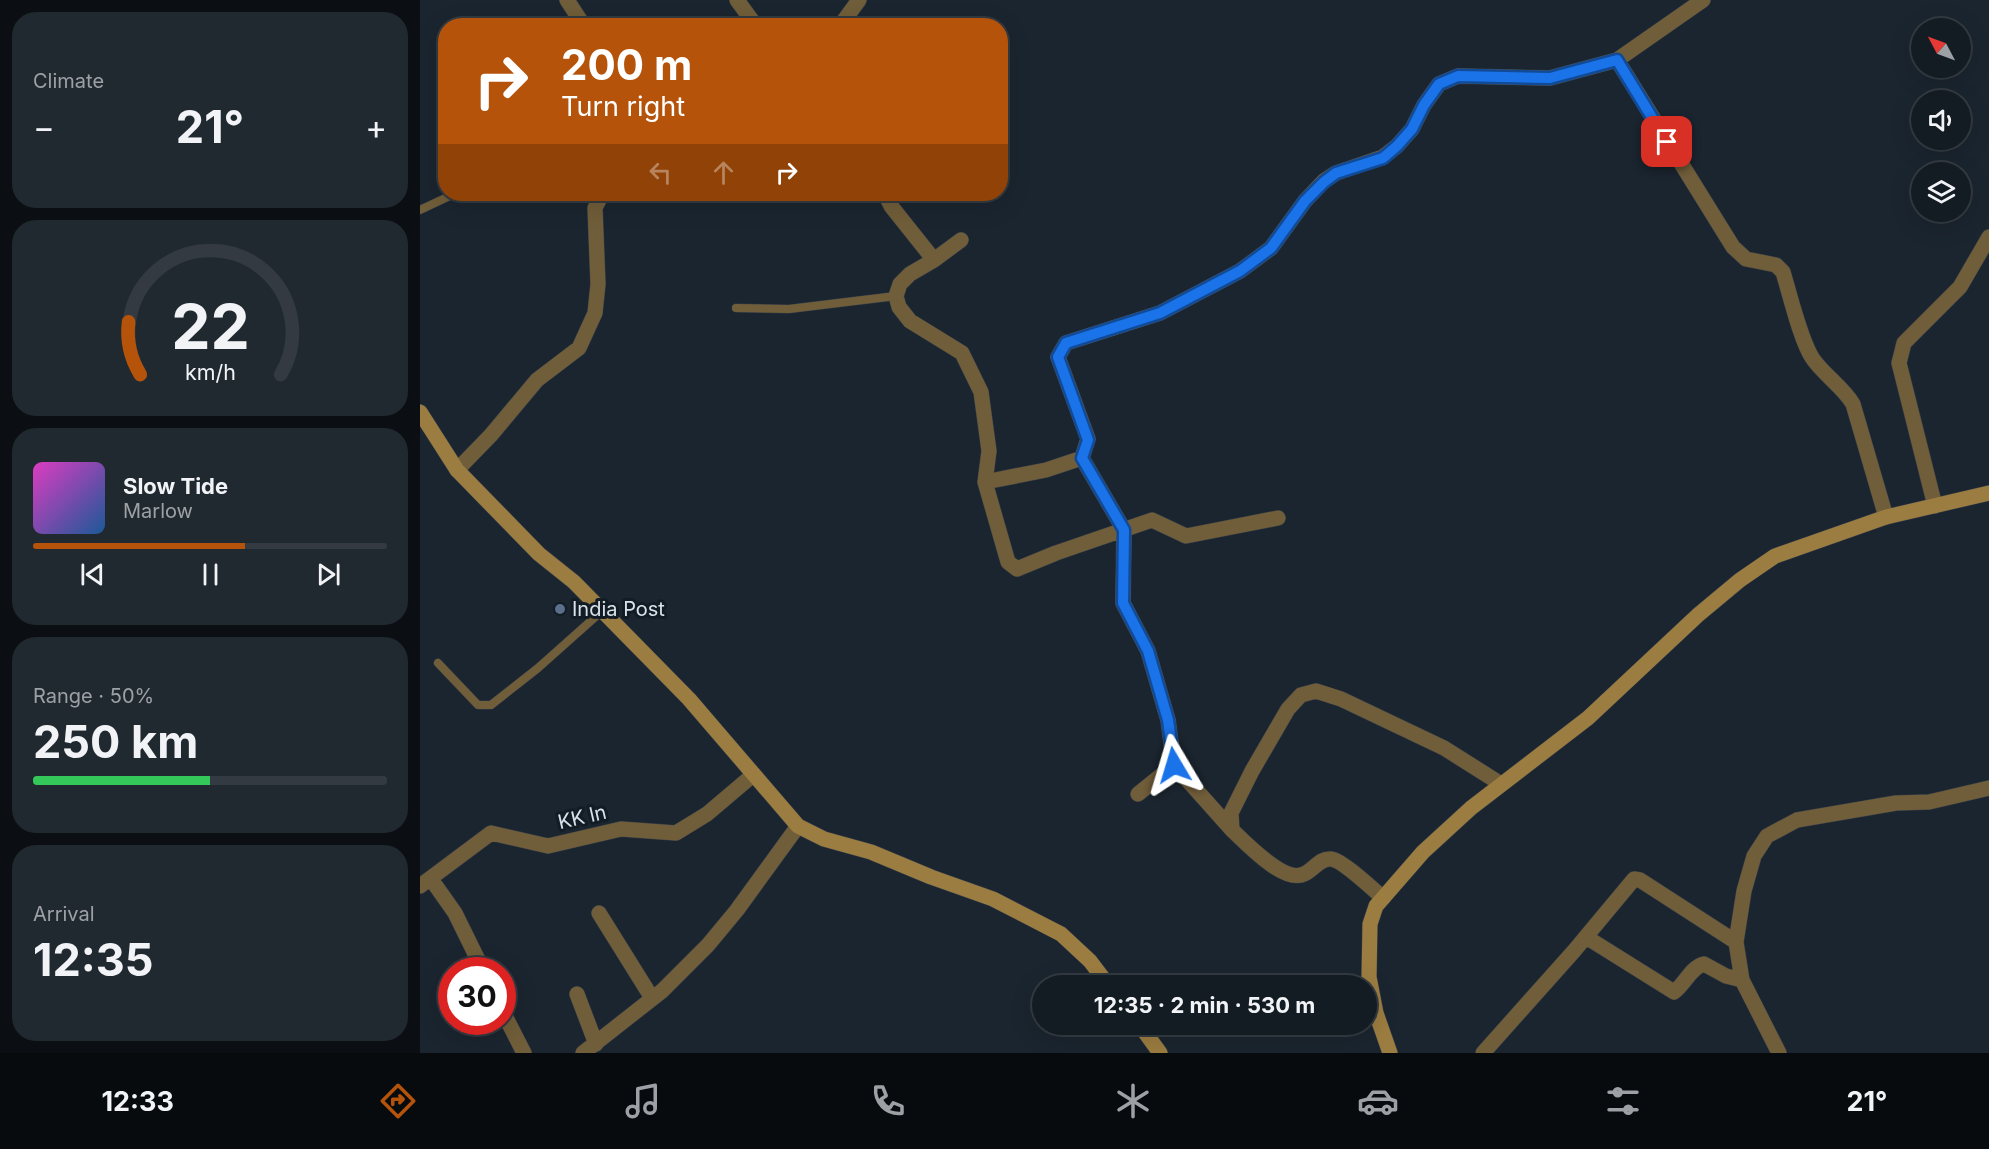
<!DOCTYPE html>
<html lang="en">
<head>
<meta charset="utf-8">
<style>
	body { margin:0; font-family:Inter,sans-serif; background:#212930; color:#f1f3f6; height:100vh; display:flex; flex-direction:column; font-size:22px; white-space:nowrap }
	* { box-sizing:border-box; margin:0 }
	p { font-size:20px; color:#9da1a6 }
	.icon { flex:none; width:33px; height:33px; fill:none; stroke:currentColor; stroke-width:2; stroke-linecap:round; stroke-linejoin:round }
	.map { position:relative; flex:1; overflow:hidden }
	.sheet { display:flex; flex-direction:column; gap:12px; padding:12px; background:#0b0f13; width:420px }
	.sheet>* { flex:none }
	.hud { position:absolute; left:18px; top:18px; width:570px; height:183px; border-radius:24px; box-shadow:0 6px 24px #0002,0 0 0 2px #333a41; background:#b45309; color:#fff; overflow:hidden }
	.needle { width:39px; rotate:311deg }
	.controls { position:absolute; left:1491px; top:18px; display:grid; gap:12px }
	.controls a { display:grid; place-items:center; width:60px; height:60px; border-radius:50%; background:#141c23; box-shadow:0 6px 24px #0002,0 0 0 2px #333a41; font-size:30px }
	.speed { position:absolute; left:18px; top:957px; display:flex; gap:12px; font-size:30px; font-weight:700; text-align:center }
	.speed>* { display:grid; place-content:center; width:78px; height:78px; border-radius:50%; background:#141c23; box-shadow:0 6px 24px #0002,0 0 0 2px #333a41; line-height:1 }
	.speed .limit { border:9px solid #d22; background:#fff; color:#111 }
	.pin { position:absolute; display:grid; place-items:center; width:51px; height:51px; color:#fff; margin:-26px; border-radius:12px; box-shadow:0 3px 9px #0006 }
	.me { position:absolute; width:66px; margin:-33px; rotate:353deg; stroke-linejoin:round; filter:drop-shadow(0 0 4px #0008) }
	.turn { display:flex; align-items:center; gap:21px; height:126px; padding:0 24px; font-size:27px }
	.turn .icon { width:78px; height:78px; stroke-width:2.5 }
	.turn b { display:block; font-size:42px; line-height:51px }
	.lanes { display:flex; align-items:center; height:57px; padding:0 24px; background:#0003; justify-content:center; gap:30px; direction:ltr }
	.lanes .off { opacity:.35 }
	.big { font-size:45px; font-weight:700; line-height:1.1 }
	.sheet .widget { flex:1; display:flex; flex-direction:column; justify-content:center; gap:9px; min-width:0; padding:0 21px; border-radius:24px; background:#212930 }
	.sheet .dial { align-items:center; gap:0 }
	.dial svg { height:156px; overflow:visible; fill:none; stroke:#333a41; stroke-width:7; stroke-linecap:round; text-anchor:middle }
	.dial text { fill:#f1f3f6; stroke:none }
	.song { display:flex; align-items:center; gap:18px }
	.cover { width:72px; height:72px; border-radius:9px; background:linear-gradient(135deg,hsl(310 70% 55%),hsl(210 70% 35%)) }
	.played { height:6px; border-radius:3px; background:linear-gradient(90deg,#b45309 60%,#333a41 60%) }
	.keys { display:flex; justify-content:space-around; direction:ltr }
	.heat { display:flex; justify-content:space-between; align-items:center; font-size:33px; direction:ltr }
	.charge { height:9px; border-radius:4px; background:linear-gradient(90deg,#34c759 50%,#333a41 0) }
	.trip { position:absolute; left:612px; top:975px; width:345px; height:60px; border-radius:30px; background:#141c23; box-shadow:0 6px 24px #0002,0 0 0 2px #333a41; font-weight:700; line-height:60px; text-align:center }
	.menu { display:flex; height:96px; justify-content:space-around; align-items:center; background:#080b0e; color:#9da1a6 }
	.menu .icon { width:42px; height:42px }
	.menu .on { color:#b45309 }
	.menu b { font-size:27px; color:#f1f3f6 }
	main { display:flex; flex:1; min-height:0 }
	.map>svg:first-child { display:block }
</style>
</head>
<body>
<main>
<section class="sheet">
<div class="widget"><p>Climate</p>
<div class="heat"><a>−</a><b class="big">21°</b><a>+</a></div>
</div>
<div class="widget dial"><svg viewBox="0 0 100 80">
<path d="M14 69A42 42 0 1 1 86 69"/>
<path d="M14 69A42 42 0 0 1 8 42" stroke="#b45309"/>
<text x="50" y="56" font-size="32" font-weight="700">22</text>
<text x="50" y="72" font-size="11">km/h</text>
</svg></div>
<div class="widget">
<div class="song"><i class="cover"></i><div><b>Slow Tide</b><p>Marlow</p></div></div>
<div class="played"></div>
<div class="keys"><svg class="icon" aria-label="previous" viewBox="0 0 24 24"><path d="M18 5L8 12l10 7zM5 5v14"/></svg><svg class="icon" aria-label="pause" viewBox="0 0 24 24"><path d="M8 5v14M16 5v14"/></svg><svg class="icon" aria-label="next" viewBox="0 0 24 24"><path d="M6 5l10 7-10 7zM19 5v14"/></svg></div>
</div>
<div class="widget"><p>Range · 50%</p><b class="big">250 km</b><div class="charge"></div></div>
<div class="widget"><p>Arrival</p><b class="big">12:35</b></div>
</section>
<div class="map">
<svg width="1569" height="1053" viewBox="0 0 1569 1053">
	<rect width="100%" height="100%" fill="#1b252f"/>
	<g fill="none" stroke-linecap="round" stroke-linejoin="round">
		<!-- service casing -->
		<g stroke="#363f49" stroke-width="9">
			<path id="service" d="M0 210 34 194
				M316 308 369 309 476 296
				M18 663 58 705H71L118 668 182 611"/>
		</g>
		<!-- minor casing -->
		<g stroke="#363f49" stroke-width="16">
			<path id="minor" d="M147 0 164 26
				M317 0 336 26
				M420 26 439 0
				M1197 60 1313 247 1326 259 1356 265 1363 272C1370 295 1381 342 1393 359 1405 376 1423 387 1433 404L1466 517
				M465 194 471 206 514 260
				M541 240 514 260 490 274 480 284 476 296 479 307 490 321 542 353 561 392 569 451 565 482 588 562 597 569 636 553 732 520 766 536 858 518
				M662 458 704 530 703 603 728 651 748 720 754 765 812 830
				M37 470 71 435 117 380 159 348 175 313 178 284 175 208 182 194
				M565 482 626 470 662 458 668 439 638 357 646 343 740 313 820 271 851 248 885 201 904 181 916 173 963 157 977 146 992 129 1004 105 1019 84 1038 76 1130 78 1197 60 1283 0
				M1515 506 1479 363 1484 343 1540 287 1569 237
				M718 794 754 765
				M11 879 35 913 63 970
				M0 886 71 833 128 846 201 829 256 833 287 814 333 775
				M963 898C954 890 922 860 911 859 899 858 894 870 884 874 864 884 826 843 812 830L811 813 832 771 868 709 881 695 896 691 921 699 1024 748 1081 784
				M179 913 232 998
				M1166 937 1254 992C1265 984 1271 967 1284 964L1306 976 1322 980
				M157 994 176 1044
				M82 1010 104 1053
				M163 1053 242 991 288 945 317 910 378 826
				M1063 1053 1154 951 1214 879 1220 880 1316 942
				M1359 1053 1322 980 1316 942 1324 891 1334 856 1347 836 1377 820 1476 803 1509 802 1569 788"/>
		</g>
		<!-- secondary casing -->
		<g stroke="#363f49" stroke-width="16">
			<path id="secondary" d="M0 412 37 470 119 554 154 582 269 699 378 826 404 839 451 852 511 877 573 899 641 934 670 961 689 986
				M719 1024 740 1053
				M970 1053 956 1013 949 977 950 924 956 906 1003 852 1051 808 1168 718 1278 615 1320 580 1355 556 1466 517 1569 493"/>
		</g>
		<!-- service -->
		<use href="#service" stroke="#705d39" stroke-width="8"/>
		<!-- minor -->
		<use href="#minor" stroke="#705d39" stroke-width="15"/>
		<!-- secondary -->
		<use href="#secondary" stroke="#9c7d41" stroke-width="15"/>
	</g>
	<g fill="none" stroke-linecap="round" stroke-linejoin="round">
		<!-- route casing -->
		<g stroke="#114b97" stroke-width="15">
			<path id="route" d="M754 765 748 720 728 651 703 603 704 530 662 458 668 440 638 357 646 343 740 313 820 271 851 248 885 201 904 182 916 173 963 158 977 146 992 129 1004 105 1019 84 1038 76 1130 78 1197 60 1247 142"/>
		</g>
		<!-- route -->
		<use href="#route" stroke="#1a73e8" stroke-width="10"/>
	</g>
	<!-- markers -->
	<circle fill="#5c6f8a" stroke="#111c25" stroke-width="2" cx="140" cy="609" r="6"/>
	<g text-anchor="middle" stroke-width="6" stroke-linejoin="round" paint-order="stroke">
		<!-- poi labels -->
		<g font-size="20" fill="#dae1e8" stroke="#111c25" text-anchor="start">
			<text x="152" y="616">India Post</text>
		</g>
		<!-- street labels -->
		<g font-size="20" fill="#dae1e8" stroke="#111c25">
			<text transform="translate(162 817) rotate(-13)" y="7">KK ln</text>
		</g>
	</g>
</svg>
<div class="controls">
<a><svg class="needle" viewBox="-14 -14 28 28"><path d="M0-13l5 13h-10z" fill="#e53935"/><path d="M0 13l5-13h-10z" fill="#9da1a6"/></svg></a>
<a><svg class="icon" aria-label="sound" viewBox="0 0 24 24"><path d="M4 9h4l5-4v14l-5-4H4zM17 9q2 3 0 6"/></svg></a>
<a><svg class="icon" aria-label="layers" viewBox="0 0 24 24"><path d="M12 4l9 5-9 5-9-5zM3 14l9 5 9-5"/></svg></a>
</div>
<div class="speed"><div class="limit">30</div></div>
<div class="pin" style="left:1247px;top:142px;background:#d93025"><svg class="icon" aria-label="arrive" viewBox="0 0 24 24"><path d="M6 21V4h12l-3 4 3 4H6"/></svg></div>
<svg class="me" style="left:754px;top:765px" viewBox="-20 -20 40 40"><path d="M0-17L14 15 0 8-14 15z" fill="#1a73e8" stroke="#fff" stroke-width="4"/></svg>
<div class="trip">12:35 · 2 min · 530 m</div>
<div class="hud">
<div class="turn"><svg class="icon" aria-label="right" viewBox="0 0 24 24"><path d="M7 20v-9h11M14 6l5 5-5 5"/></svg><div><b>200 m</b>Turn right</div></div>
<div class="lanes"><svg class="icon off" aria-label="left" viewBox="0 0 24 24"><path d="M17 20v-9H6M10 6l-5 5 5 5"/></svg><svg class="icon off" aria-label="ahead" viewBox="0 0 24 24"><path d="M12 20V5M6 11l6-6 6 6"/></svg><svg class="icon" aria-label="right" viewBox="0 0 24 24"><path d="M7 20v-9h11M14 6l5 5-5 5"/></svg></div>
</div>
</div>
</main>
<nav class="menu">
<b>12:33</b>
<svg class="icon on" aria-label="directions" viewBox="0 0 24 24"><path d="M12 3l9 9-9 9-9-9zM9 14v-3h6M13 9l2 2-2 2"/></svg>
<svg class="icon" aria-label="music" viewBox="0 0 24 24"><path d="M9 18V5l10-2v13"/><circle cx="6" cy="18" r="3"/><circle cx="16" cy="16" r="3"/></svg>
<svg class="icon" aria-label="phone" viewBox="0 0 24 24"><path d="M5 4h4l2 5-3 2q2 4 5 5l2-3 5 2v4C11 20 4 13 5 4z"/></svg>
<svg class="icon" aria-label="climate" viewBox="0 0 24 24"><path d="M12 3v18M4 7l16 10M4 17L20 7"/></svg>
<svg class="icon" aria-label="car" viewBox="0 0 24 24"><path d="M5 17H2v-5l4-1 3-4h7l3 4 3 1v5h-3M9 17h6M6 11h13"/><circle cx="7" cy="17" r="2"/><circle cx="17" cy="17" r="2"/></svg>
<svg class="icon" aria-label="filters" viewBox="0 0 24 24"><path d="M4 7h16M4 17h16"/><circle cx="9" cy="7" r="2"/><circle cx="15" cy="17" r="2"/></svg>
<b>21°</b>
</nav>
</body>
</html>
